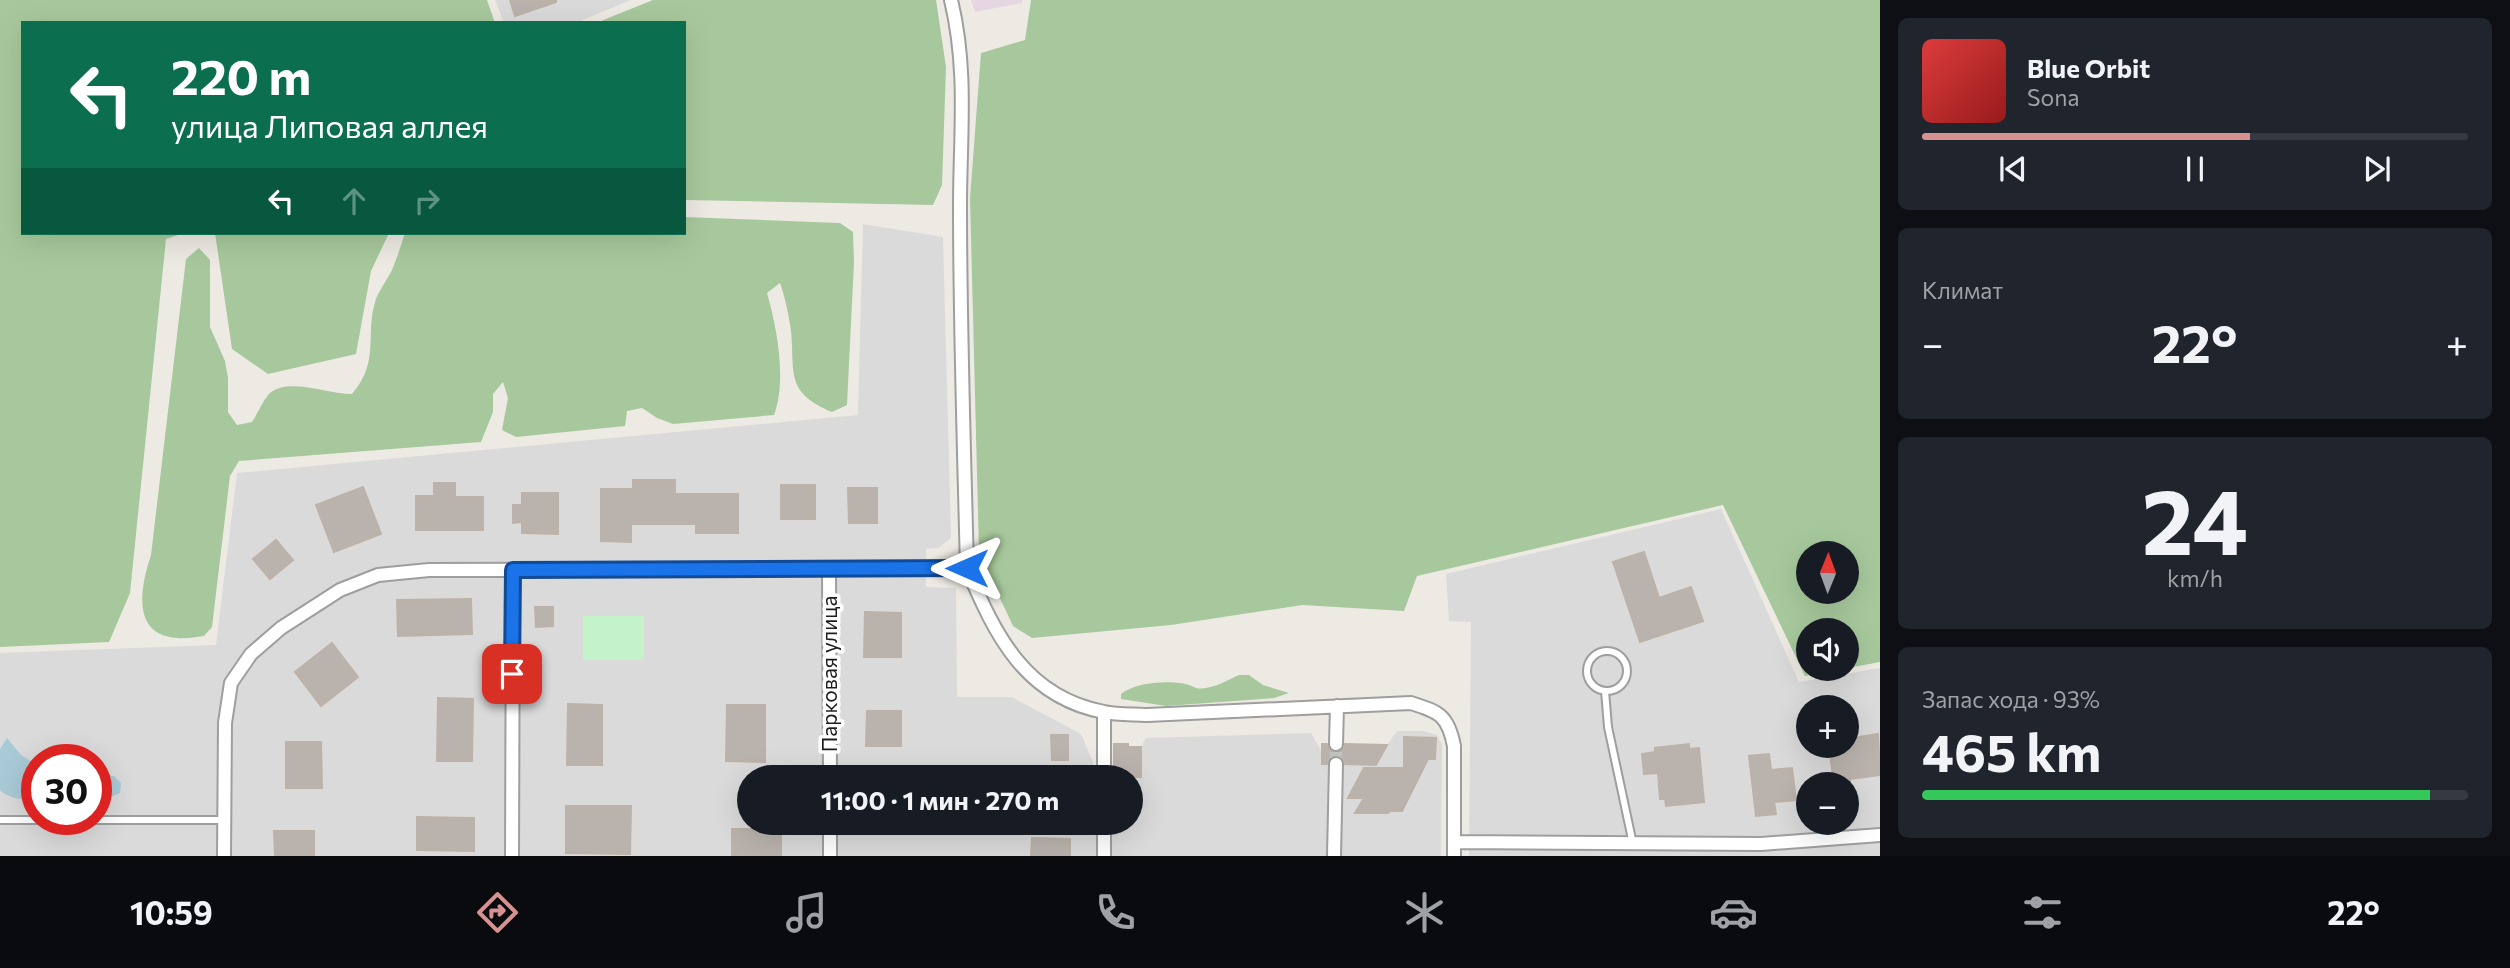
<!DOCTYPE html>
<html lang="ru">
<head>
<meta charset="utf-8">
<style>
	body { margin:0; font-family:Commissioner,sans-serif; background:#20242c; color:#f1f3f6; height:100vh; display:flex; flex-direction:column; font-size:26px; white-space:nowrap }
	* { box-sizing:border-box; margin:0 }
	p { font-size:23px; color:#9ea1a6 }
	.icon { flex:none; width:38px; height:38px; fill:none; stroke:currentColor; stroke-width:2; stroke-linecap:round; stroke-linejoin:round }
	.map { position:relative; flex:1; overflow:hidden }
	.side { display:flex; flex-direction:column; gap:18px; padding:18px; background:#0d0f14; width:630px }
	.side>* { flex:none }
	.banner { position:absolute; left:21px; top:21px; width:665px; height:214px; border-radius:0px; box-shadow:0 7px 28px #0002; background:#0b6e4f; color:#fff; overflow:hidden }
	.needle { width:46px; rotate:1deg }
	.fabs { position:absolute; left:1796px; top:541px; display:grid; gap:14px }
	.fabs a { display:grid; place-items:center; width:63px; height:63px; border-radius:50%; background:#171b24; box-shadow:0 7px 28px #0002; font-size:35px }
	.speed { position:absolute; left:21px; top:744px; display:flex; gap:14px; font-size:35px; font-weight:700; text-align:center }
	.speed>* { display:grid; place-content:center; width:91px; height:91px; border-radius:50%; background:#171b24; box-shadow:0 7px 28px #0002; line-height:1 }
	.speed .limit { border:10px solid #d22; background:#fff; color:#111 }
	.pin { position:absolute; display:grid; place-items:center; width:60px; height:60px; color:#fff; margin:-30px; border-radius:14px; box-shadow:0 4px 10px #0006 }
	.me { position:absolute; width:77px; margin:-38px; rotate:270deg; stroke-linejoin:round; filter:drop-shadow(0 0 5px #0008) }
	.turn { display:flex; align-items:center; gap:24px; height:147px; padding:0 35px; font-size:32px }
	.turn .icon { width:91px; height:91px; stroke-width:2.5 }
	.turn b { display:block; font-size:49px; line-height:60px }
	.lanes { display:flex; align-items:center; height:66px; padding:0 35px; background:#0003; justify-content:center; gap:35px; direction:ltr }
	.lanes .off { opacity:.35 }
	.big { font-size:52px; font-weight:700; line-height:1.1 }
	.side .widget { flex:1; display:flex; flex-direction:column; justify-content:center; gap:10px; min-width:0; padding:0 24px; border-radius:10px; background:#20242c }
	.side .dial { align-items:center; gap:0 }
	.dial b { font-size:91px; line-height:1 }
	.song { display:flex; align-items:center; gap:21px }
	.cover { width:84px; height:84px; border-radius:10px; background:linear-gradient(135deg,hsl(0 70% 55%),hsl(0 70% 35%)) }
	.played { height:7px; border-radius:4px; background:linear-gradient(90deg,#d69190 60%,#363941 60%) }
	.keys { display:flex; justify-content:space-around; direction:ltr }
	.heat { display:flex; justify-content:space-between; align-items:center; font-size:38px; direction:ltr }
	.charge { height:10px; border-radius:5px; background:linear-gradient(90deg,#34c759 93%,#363941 0) }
	.trip { position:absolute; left:737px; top:765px; width:406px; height:70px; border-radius:35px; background:#171b24; box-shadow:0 7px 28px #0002; font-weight:700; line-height:70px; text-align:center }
	.tabs { display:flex; height:112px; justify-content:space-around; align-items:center; background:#090b0e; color:#9ea1a6 }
	.tabs .icon { width:49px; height:49px }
	.tabs .current { color:#d69190 }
	.tabs b { font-size:32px; color:#f1f3f6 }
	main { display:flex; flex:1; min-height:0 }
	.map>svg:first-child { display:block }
</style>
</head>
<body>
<main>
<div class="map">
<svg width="1880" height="856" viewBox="0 0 1880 856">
	<rect width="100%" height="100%" fill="#edeae3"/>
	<!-- residential -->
	<path fill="#dbdada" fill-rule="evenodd" d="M495 0H631L575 23H504Z
		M863 224 943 237 951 538 939 548 926 549V587L956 588 957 697H1012L1081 734 1093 762V777L1114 776V744H1128V747H1141L1146 738 1311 733 1321 750 1322 744 1387 745 1397 731H1423L1437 735 1442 744 1441 856H0V653L216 645 237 473 858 415ZM37 760H96V819H37ZM749 777H1130V822H749Z
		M1721 509 1799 682 1880 668V856H1469L1471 622 1449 621 1446 574ZM1808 707H1846V746H1808ZM1808 784H1846V822H1808Z"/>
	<!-- industrial -->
	<path fill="#e5d6e2" d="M971 0H1022V3L975 12Z"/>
	<!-- forest -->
	<path fill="#a7c89c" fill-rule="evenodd" d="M0 0H487L495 23H23V233H184L166 239 130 593 109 642 0 647Z
		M653 0H936L946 67 942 185 933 205 684 200V23H596Z
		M1031 0H1880V662L1805 676 1723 505 1417 576 1404 611 1302 605 1171 625 1032 638 1013 626 979 553 970 198 981 53 1025 40ZM1808 553H1846V592H1808ZM1808 630H1846V668H1808Z
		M684 217 840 223 853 232 854 262 847 405 832 412C785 392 795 374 791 331 789 316 785 297 780 283L767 293C777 328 787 381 774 415L673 424 657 418 642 408 627 411 625 426 516 437 502 430 508 398 503 382 493 394V412L481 442 239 461 230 476 212 627 204 636C195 637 186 639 177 638 130 635 141 585 151 555L186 259 199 248 210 260V327L225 361 228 378V412L237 425 252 422C258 413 263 400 270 393 288 377 329 394 352 394 381 360 364 335 376 299 380 289 387 280 392 270 397 258 401 245 405 233H684Z
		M215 233H389L371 271 356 354 268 374 232 349Z
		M1239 675H1249L1263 685 1289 693 1274 698 1166 706 1121 699V694C1135 682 1168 680 1186 684 1190 685 1193 687 1196 688 1209 691 1228 680 1239 675Z"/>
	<!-- park -->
	<path fill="#c4f3ca" d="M583 616H644V660H583Z"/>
	<!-- water -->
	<path fill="#a8cad6" d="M7 738 21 755 37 765V800C25 800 8 799 0 790V749Z
		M96 774 114 776 121 783 120 793 108 798 96 799Z"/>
	<!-- building -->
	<path fill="#bab3ad" stroke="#bdb2a7" stroke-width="2" d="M510 0H556V2L515 16Z
		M633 480H675V494H738V533H696V524H631V542L601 541V489H633Z
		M434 483H455V497H483V530H416V496H434Z
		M781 485H815V519H781Z
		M363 487 381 534 334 552 316 505Z
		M848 488H877V523H849Z
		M522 493H558V534L522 533V522L513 523V505H522Z
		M276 540 293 560 270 579 253 559Z
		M1644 552 1659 598 1691 587 1703 621 1640 642 1613 562Z
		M471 599 472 634 398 636 397 600Z
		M535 607H553V626L536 627Z
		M865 612 901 613V657H864Z
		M332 643 358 677 321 706 295 672Z
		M438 698 473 699 472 761H437Z
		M568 704 602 705V765H567Z
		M727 705H765V762L726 761Z
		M867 711H901V746H866Z
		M1878 734 1880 775 1850 779V784H1834L1830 754 1846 752V739Z
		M1051 735H1068V760H1052Z
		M1404 737 1436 738 1435 759H1428L1402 811H1390L1388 813H1355L1364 798H1348L1364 768H1404Z
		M286 742H321L322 788H286Z
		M1114 744H1128V747H1141V777H1114Z
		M1322 744H1327L1331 751 1336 753 1343 749 1345 744 1387 745 1376 765 1345 764 1343 759 1337 755 1331 757 1327 764H1322Z
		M1689 744V749L1699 748 1704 802 1666 806 1665 799H1660L1658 773 1644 774 1642 754 1655 752V748Z
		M1769 754 1771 770 1792 768 1796 800 1774 802 1776 814 1756 816 1749 756Z
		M566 806H631L630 854 566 853Z
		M417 817 474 818V851L417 850Z
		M732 829H781V856H732Z
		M274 831H314V856H275Z
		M1032 838 1070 839V856H1031Z"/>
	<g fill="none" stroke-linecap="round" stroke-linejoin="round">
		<!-- minor-tunnel -->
		<path stroke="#c3c1bb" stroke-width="12" stroke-dasharray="12 6" stroke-linecap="butt" d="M1336 764V744"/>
		<!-- service casing -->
		<g stroke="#9e9e9e" stroke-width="10">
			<path id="service" d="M1587 671a20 20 0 1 1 40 0a20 20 0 1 1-40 0Z
				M1605 691 1608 727 1633 844
				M0 820H223"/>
		</g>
		<!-- minor casing -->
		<g stroke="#9e9e9e" stroke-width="16">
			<path id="minor" d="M951 0C968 70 960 136 960 206 960 327 964 448 967 568 995 635 1025 697 1104 712 1118 715 1133 714 1147 715L1411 703C1439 712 1448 715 1454 746V856
				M829 570 830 777
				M1336 744 1337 706
				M1104 777V712
				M830 822V856
				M1454 842 1761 844 1880 835
				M224 856 225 723 231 683 251 654 281 628 340 590 378 575 429 570 967 568
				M512 856 513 570
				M1104 856V822
				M1334 856 1336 764"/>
		</g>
		<!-- service -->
		<use href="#service" stroke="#fff" stroke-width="6"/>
		<!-- minor -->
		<use href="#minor" stroke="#fff" stroke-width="12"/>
	</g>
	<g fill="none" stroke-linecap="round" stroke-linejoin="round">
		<!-- route casing -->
		<g stroke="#114b97" stroke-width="18">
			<path id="route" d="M512 674 513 570 967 568"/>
		</g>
		<!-- route -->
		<use href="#route" stroke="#1a73e8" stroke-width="12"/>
	</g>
	<g text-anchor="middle" stroke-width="7" stroke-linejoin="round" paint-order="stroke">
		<!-- street labels -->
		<g font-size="21" fill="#1d1d1d" stroke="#fff">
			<text transform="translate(830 674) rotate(-90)" y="7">Парковая улица</text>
		</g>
	</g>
</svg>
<div class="fabs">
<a><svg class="needle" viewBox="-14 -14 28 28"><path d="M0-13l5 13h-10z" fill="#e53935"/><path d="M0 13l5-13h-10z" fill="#9ea1a6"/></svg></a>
<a><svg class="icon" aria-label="sound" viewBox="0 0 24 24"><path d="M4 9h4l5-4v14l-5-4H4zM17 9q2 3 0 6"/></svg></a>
<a>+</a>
<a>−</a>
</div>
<div class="speed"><div class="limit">30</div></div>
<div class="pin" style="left:512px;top:674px;background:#d93025"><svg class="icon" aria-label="arrive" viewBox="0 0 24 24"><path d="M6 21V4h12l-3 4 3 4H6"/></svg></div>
<svg class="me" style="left:967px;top:568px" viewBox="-20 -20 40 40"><path d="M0-17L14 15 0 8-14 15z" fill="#1a73e8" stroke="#fff" stroke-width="4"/></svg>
<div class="trip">11:00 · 1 мин · 270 m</div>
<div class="banner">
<div class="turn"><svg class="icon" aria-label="left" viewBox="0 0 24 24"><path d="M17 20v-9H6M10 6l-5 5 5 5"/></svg><div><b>220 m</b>улица Липовая аллея</div></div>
<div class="lanes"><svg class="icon" aria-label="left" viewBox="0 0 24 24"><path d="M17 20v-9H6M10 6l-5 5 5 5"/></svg><svg class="icon off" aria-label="ahead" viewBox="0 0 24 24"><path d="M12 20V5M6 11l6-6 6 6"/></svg><svg class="icon off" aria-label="right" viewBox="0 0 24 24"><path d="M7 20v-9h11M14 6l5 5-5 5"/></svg></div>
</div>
</div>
<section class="side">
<div class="widget">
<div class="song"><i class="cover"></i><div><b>Blue Orbit</b><p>Sona</p></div></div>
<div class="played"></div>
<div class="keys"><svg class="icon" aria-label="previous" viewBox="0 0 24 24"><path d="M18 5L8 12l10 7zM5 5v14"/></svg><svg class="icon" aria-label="pause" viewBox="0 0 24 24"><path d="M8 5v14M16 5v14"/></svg><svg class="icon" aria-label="next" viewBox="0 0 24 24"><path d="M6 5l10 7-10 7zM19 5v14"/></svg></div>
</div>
<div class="widget"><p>Климат</p>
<div class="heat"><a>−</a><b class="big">22°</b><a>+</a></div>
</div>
<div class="widget dial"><b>24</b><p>km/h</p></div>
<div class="widget"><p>Запас хода · 93%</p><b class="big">465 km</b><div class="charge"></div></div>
</section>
</main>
<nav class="tabs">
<b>10:59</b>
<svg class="icon current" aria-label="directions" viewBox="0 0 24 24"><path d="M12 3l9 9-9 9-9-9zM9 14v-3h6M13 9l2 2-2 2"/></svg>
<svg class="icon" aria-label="music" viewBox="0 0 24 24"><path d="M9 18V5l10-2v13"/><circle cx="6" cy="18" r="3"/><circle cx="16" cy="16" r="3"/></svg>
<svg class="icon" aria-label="phone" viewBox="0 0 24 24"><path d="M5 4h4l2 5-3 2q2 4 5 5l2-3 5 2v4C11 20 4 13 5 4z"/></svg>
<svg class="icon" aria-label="climate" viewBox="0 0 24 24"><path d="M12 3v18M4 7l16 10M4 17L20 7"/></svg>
<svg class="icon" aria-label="car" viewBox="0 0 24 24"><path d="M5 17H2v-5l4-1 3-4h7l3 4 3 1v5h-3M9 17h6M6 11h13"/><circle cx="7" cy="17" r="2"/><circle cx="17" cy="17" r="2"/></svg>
<svg class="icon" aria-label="filters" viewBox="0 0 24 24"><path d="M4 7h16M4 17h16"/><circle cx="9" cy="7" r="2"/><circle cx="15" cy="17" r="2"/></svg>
<b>22°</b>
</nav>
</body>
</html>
